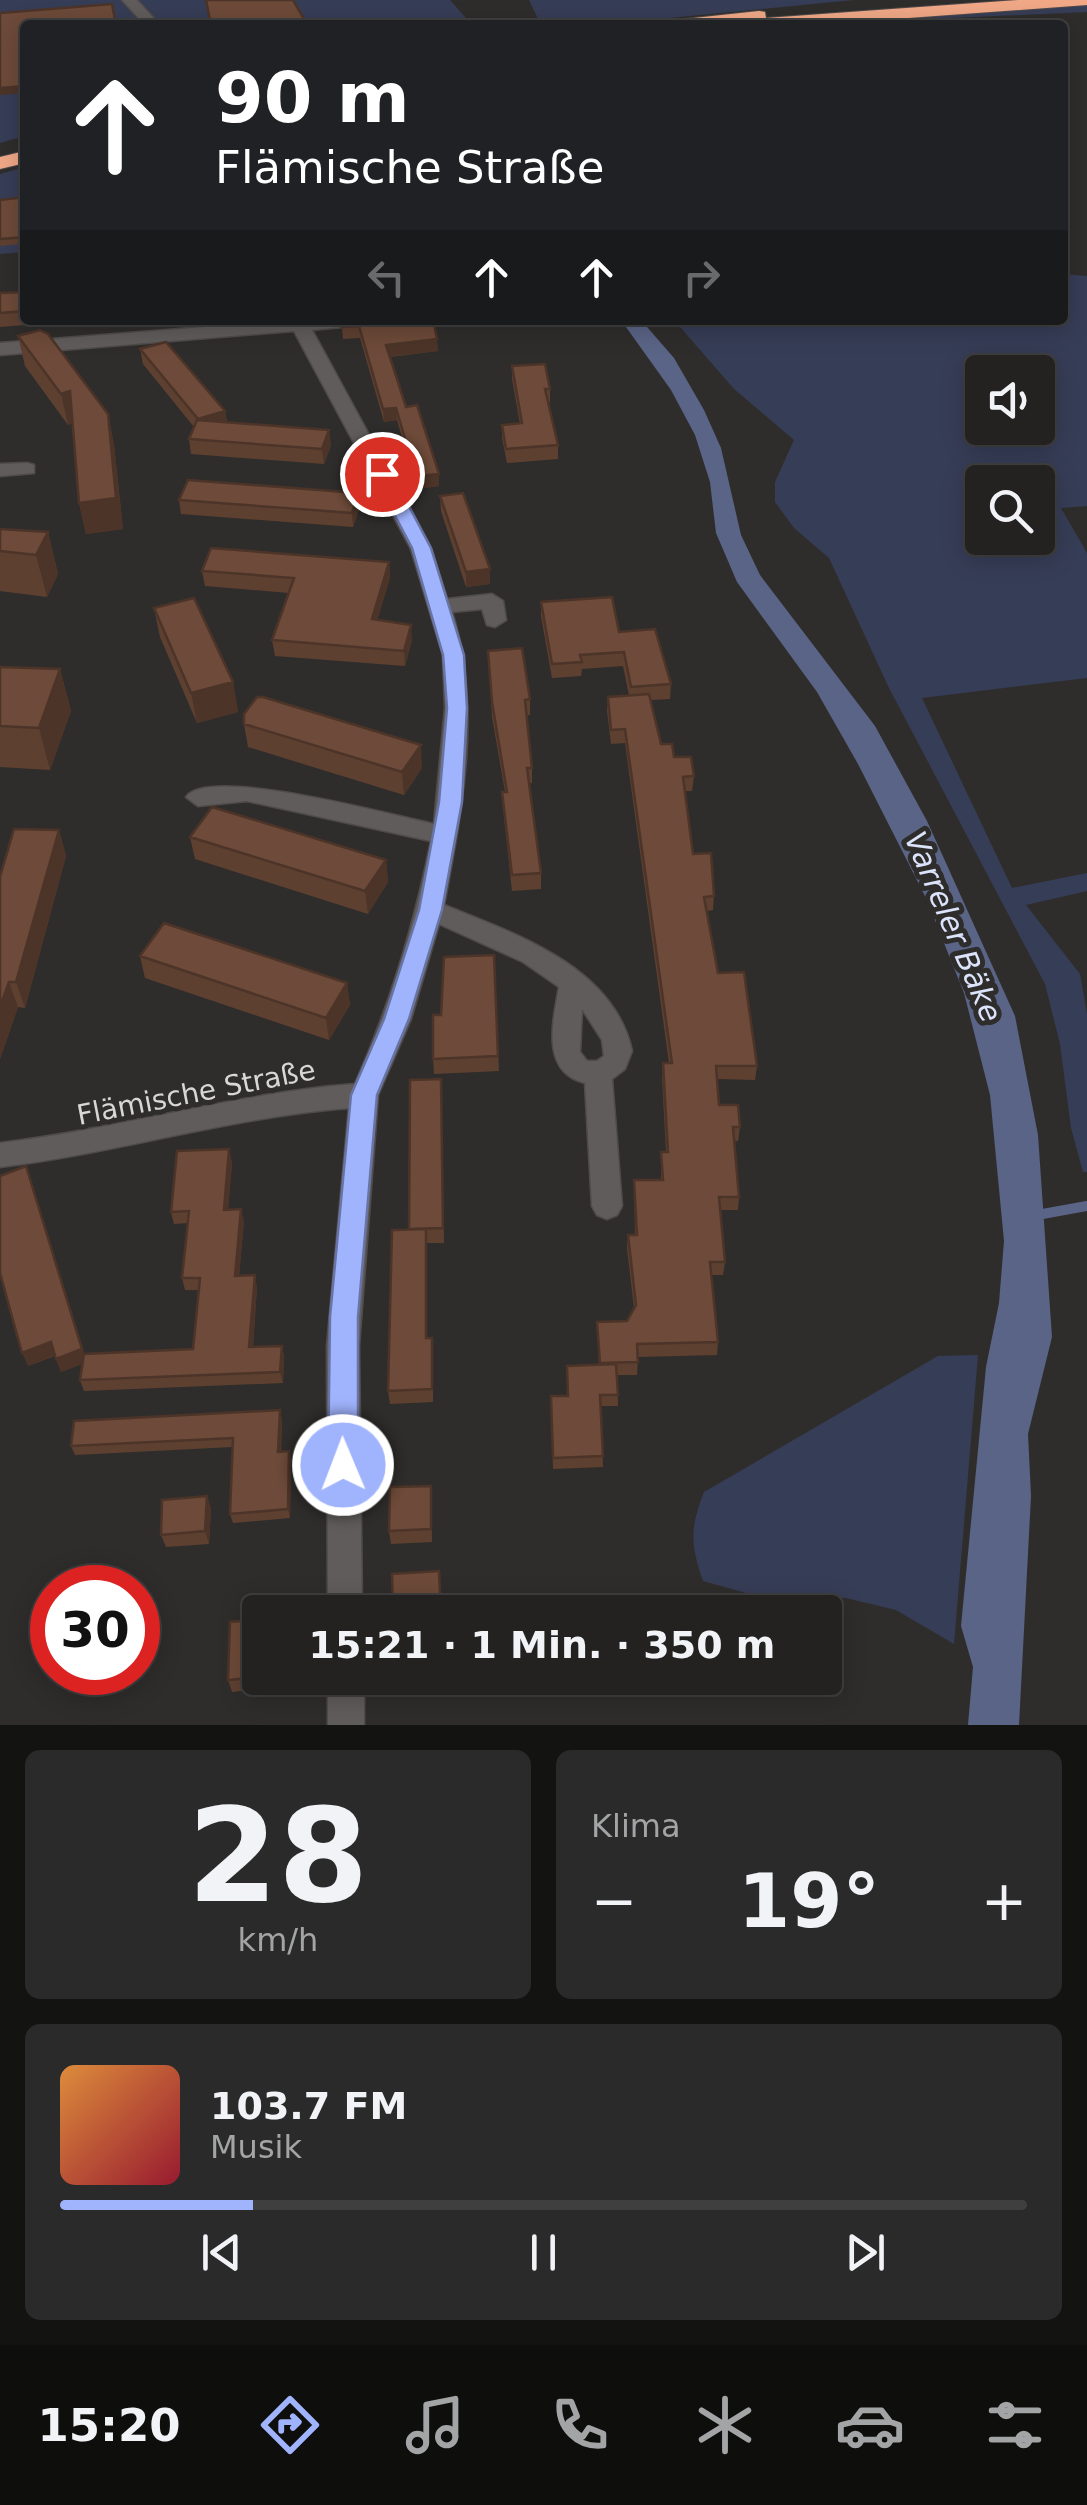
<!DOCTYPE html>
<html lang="de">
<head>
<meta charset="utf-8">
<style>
	body { margin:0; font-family:"DejaVu Sans",sans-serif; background:#2b2a2a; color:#f1f3f6; height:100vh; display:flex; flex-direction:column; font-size:38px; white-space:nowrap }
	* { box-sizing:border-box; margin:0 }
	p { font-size:32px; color:#a3a4a5 }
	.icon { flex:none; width:55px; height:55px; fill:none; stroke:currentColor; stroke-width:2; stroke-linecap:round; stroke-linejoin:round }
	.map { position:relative; height:1725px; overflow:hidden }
	.sheet { display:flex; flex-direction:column; gap:25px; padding:25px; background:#131312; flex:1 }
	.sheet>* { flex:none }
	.banner { position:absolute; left:20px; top:20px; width:1048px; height:305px; border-radius:10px; box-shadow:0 5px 25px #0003,0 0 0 2px #403f3f; background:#202124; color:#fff; overflow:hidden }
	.tools { position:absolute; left:965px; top:355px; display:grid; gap:20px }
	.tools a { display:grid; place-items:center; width:90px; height:90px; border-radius:10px; background:#232221; box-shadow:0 5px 25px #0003,0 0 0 2px #403f3f; font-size:50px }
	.speed { position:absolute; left:30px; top:1565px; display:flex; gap:20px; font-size:50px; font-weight:700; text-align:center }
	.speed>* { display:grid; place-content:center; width:130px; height:130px; border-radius:50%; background:#232221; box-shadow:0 5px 25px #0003,0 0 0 2px #403f3f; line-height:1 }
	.speed .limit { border:15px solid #d22; background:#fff; color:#111 }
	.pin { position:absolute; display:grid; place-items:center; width:85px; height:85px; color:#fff; margin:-42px; border:5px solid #fff; border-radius:50%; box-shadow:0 2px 10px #0007 }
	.me { position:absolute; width:110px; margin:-55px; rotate:359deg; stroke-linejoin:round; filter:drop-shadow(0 0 8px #0008) }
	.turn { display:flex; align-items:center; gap:35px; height:210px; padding:0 30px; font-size:45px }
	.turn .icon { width:130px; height:130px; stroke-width:2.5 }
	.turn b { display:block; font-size:70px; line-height:85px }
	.lanes { display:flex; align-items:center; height:95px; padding:0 30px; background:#0003; justify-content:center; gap:50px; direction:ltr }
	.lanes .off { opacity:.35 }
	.big { font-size:75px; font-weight:700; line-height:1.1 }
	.sheet .widget { flex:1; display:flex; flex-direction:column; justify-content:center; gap:15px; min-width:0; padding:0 35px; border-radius:15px; background:#2b2a2a }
	.sheet .dial { align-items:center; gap:0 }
	.dial b { font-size:130px; line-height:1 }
	.song { display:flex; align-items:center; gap:30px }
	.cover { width:120px; height:120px; border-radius:15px; background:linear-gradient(135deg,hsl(30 70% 55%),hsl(350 70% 35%)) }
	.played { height:10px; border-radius:5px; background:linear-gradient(90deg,#a0b3fd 20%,#403f3f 20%) }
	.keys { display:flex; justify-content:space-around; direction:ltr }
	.heat { display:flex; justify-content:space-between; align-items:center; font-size:55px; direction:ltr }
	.sheet .tiles { flex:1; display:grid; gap:25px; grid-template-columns:1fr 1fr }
	.widget:last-child { grid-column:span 2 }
	.trip { position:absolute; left:242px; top:1595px; width:600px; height:100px; border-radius:10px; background:#232221; box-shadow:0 5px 25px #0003,0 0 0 2px #403f3f; font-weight:700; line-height:100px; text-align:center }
	.dock { display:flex; height:160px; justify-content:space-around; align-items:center; background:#0e0e0d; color:#a3a4a5 }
	.dock .icon { width:70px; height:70px }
	.dock .active { color:#a0b3fd }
	.dock b { font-size:45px; color:#f1f3f6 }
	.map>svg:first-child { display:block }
</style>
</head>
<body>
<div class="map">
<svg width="1087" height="1725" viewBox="0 0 1087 1725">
	<rect width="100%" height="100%" fill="#2f2d2c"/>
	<!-- green -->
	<path fill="#363d56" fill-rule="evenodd" d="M0 0H450L472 25H25V136L0 143Z
		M529 0H854L598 25H541Z
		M1087 4V12L796 25Z
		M25 167V252L0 254V174Z
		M1063 274 1087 276V506L1061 508 1087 553V678L922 698 1012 888 1087 873V891L1026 905 1080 974 1087 1014V1172H1083L1071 1128 1060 1044 1045 984 888 686 829 558 794 528 775 502V482L794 440 734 389 674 320H1062ZM982 372H1038V428H982ZM982 482H1038V538H982Z
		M978 1355 954 1644 896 1610 846 1598 768 1599 703 1581C690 1544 690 1528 704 1492L938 1356Z"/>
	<!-- water -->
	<path fill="#5a6486" d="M621 320H641L674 358 704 410 721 448 741 535 760 575 875 726 927 821 1015 1016 1038 1135 1052 1337 1028 1434 1031 1496 1019 1725H968L973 1667 961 1626 986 1367 999 1303 1004 1241 990 1095 964 993 926 898 858 764 817 692 737 582 716 533 710 482 695 435 671 390Z"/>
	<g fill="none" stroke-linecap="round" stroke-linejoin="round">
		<!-- stream -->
		<path stroke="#5a6486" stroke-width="10" d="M1037 1215 1087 1206"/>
		<!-- minor casing -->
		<g stroke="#4e4b4a" stroke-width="3">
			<path id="minor" d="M122 0H137L159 24 145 25Z
				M295 320H372L363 325 312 330 431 549 447 599 492 594 503 601 506 620 495 627 487 625 482 609 452 612C482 709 462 808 444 905 513 933 614 966 632 1051L625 1069 612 1079 622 1206 617 1215 607 1219 597 1215 592 1206 585 1083C540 1072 553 1021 559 987L523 962 439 924 411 1019 378 1095 359 1346 362 1612H328L327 1346 349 1108C231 1117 117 1153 0 1167V1143C119 1129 235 1093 355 1084 390 1005 414 926 431 841L247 801 198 806 186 797C208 765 395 816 434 824L445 708 443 655 411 549 294 331 0 355V343ZM582 1009 602 1040 604 1056 597 1061H587L580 1052Z
				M27 463 34 465V473L0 476V464Z
				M328 1678H364V1725H328Z"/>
		</g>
		<!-- highway casing -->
		<g stroke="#4e4b4a" stroke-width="2">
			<path id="highway" d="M1018 0H1087V5L812 25H666L675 20 759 11 765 12 766 18Z
				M25 151V163L0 169V157Z"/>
		</g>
		<!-- minor -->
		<use href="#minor" fill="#5f5c5b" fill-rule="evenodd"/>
		<!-- highway -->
		<use href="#highway" fill="#f0a887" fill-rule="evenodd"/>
	</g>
	<!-- wall -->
	<path fill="#5e4031" d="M25 197V244L0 246V200Z
		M25 292V320L76 321 0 327V293Z
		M341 320 438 351 390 357 406 407 439 486 417 489 397 420 384 422 360 338 343 339Z
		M18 336 108 414 114 445 123 529 86 534 79 503 73 423 68 425 25 366Z
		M140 349 225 411 227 422 329 430 331 445 324 464 191 454 189 439 194 427 143 364Z
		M512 366 550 389V402H548L558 445V459L507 463 502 438V425L520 424 512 379Z
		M440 496 490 584 466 587 441 511Z
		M179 500 360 507 353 527 181 514Z
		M0 529 48 532 58 574 47 597 0 591Z
		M389 562 390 578 377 620 412 640 405 666 275 656 272 640 289 593 205 586 202 571Z
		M541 602 619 632 671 684 670 699 650 700 661 744 694 776 692 791H684L693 854 714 896 713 910 707 911 718 973 757 1066 755 1080 717 1079 719 1105 740 1127 738 1141H734L739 1197 738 1210H720L725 1262 723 1275H711L718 1342 717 1355 638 1357 637 1375H617L618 1406H601L603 1467 553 1469 551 1396H567L599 1365 597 1322 627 1321 634 1308 627 1248 628 1235H635L634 1180H661V1152H666L662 1077 663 1063H669L625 743 611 744 607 711 608 697 629 695 623 666 582 669 581 676 552 678 541 616Z
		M154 608 233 682 238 712 197 723 160 637Z
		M488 651 530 699V715H526L532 768V783H529L541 873V889L512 891 503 808 502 792H505L492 717Z
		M0 667 60 669 71 711 50 770 0 767Z
		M244 724 422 768 404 795 248 747Z
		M59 830 66 856 25 1008 18 1007 0 1059V877Z
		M190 837 386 860 388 882 368 914 195 859Z
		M494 955 499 1071 434 1074 433 1059 441 1015Z
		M140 956 347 983 350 1005 329 1040 145 978Z
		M441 1079 444 1243H427V1338H432L433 1352V1402L390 1404 388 1391 409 1230Z
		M232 1162 228 1210 244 1221 239 1276 257 1287 253 1347 282 1346 284 1357 283 1383 84 1391 80 1380 82 1364 61 1372 55 1356 28 1366 31 1181 84 1354 193 1349 199 1290H185L182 1278 188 1223 174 1224 171 1212Z
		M282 1419 281 1452 291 1460 290 1518 233 1523 230 1514 232 1447 75 1455 71 1446Z
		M431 1486 432 1542 391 1544 389 1531Z
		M207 1496 211 1509 209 1544 166 1547 161 1535Z
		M260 1678H276V1687L232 1692 228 1680Z
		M452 1678V1693L397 1697 395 1686Z"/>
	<!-- shaded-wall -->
	<path fill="#4c3428" d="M304 19V25H259V23Z
		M25 86V93L0 95V88Z
		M437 339 438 351 387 357 386 345Z
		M70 391 77 422 68 425 61 394Z
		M396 408 397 420 384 422 383 409Z
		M225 411 227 426 198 419Z
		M108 414 114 445 123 529 86 534 79 503Z
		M329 430 331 445 324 464 322 449Z
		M439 474V486L417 489 416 476Z
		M358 493 360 507 353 527 352 513Z
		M48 532 58 574 47 597 36 555Z
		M389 562 390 578 373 635 372 619Z
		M490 569V584L466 587V572Z
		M411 625 412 640 405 666 404 651Z
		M60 669 71 711 50 770 39 728Z
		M233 682 238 712 197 723 191 693Z
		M421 745 422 768 404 795 402 772Z
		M59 830 66 856 25 1008 16 982Z
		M386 860 388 882 368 914 365 891Z
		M9 982 18 1007 0 1059V1007Z
		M347 983 350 1005 329 1040 326 1018Z
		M229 1149 232 1162 227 1222 224 1210Z
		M26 1166 87 1362 61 1372 56 1359Z
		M241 1209 244 1221 238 1288 235 1276Z
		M426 1229 427 1244V1352L426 1338Z
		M255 1275 257 1287 252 1359 249 1347Z
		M51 1342 56 1355 28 1366 22 1353Z
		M282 1346 284 1357 283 1383 280 1372Z
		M280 1410 282 1419 280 1461 278 1452Z
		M289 1451 291 1460 290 1518 288 1509Z
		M207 1496 211 1509 209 1544 205 1531Z"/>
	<!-- building -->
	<path fill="#6d4a39" stroke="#4c3428" stroke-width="2.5" d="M206 0H293L304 19 259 23 260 25H211Z
		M112 4 116 25H25V86L0 88V13Z
		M25 197V237L0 239V200Z
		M25 292V311L0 313V293Z
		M341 320H433L437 339 386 345 406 407 417 405 439 474 416 476 396 408 383 409 359 326 342 327Z
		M40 330 48 334 108 414 116 498 79 503 70 391 61 394 18 336Z
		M166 342 225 411 198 419 140 349Z
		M545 364 550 389H545L558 445 506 449 502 425 522 423 512 366Z
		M197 420 329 430 322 449 189 439Z
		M188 480 358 493 352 513 179 500Z
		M463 493 490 569 466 572 440 496Z
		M0 529 48 532 36 555 0 551Z
		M211 548 389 562 372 619 411 625 404 651 272 640 294 578 202 571Z
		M612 597 619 632 655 629 671 684 631 687 624 652 580 655 582 662 552 664 541 602Z
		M194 598 233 682 191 693 154 608Z
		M522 648 530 699 525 700 532 768H527L541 873 512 875 502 792H507L492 702 488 651Z
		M0 667 60 669 39 728 0 726Z
		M649 694 661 744H672L674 757H691L694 776 683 777 693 854 711 853 714 896 704 897 718 973 744 972 757 1066H716L719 1105H738L740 1127H733L739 1197H719L725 1262H710L718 1342 637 1344 638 1362 600 1363 597 1322 627 1321 636 1305 628 1235H637L634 1180H663L661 1152H668L663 1063H672L625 729 611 730 608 697Z
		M257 697H263L421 745 402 772 244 724V714Z
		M212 807 386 860 365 891 190 837Z
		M14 829 59 830 16 982H9L0 1007V877Z
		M164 923 347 983 326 1018 140 956Z
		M494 955 498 1056 433 1059V1015H441L444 957Z
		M441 1079 443 1228 409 1229 410 1080Z
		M229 1149 224 1210 241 1209 235 1276 255 1275 249 1347 282 1346 280 1372 80 1380 84 1354 193 1349 200 1278H182L189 1211 171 1212 177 1151Z
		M26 1166 82 1349 56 1359 51 1342 22 1353 0 1273V1176Z
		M426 1229V1338H432V1389L388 1391 392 1230Z
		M616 1364 618 1395H600L603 1456 553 1458 551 1396H568L567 1366Z
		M280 1410 278 1452 289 1451 288 1509 230 1514 233 1438 71 1446 74 1421Z
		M431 1486V1529L389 1531 390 1487Z
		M207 1496 205 1531 161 1535 162 1500Z
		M439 1571 441 1612H393L392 1574Z
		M260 1619V1677L228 1680 230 1622Z
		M394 1678H451V1682L395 1686Z"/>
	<!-- route -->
	<path fill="#a0b3fd" stroke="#6874a4" stroke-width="2.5" d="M382 468 392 474 431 548 464 655 467 708 462 802 442 910 409 1019 377 1095 358 1317V1465L354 1475 343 1479 332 1475 328 1465 330 1317 351 1095 384 1019 419 910 439 802 447 708 443 655 412 548 373 474Z"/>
	<g text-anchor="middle" stroke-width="10" stroke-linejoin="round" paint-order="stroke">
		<!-- street labels -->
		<g font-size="28" fill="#d9d7d6" stroke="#2f2d2c">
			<text transform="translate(196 1092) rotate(-11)" y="10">Flämische Straße</text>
		</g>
		<!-- water labels -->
		<g font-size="30" font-style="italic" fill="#dce4fc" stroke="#2f2d2c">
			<text transform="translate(953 927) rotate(67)" y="10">Varreler Bäke</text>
		</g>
	</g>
</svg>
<div class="tools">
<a><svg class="icon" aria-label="sound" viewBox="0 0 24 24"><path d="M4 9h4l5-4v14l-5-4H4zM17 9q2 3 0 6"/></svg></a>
<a><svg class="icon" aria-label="search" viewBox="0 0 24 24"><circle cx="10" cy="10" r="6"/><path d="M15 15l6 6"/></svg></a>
</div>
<div class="speed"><div class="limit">30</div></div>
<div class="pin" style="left:382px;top:474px;background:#d93025"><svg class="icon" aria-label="arrive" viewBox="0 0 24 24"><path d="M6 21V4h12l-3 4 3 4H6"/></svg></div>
<svg class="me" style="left:343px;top:1465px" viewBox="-20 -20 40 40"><circle r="17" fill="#a0b3fd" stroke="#fff" stroke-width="3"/><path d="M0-11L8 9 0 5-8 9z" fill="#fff"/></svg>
<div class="trip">15:21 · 1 Min. · 350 m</div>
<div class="banner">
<div class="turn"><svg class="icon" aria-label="ahead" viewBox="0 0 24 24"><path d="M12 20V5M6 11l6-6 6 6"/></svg><div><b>90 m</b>Flämische Straße</div></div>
<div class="lanes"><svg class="icon off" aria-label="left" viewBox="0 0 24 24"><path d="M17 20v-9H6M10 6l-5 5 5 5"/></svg><svg class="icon" aria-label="ahead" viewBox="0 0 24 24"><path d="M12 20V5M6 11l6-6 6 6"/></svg><svg class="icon" aria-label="ahead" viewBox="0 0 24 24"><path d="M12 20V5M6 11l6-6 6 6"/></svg><svg class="icon off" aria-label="right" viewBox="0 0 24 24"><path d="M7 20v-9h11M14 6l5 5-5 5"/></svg></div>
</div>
</div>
<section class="sheet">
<div class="tiles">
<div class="widget dial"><b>28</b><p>km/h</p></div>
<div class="widget"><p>Klima</p>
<div class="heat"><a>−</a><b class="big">19°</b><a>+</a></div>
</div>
<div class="widget">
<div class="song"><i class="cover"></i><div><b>103.7 FM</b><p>Musik</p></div></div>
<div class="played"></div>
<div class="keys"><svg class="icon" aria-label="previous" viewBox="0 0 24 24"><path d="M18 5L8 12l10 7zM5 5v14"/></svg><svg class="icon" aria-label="pause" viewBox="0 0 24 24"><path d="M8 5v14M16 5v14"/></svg><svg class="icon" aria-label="next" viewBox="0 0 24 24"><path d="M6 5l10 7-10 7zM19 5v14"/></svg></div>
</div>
</div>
</section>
<nav class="dock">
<b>15:20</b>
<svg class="icon active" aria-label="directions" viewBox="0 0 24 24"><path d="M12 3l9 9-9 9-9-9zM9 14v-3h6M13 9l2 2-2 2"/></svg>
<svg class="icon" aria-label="music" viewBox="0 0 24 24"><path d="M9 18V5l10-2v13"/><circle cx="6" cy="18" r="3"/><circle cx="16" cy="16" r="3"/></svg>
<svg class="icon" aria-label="phone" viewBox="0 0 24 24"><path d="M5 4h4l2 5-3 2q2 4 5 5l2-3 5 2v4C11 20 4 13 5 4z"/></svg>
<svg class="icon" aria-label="climate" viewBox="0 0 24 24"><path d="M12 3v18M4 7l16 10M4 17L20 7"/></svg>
<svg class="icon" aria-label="car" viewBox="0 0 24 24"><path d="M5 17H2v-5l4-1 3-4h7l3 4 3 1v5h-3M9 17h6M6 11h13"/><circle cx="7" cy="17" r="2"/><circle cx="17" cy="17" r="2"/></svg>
<svg class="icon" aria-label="filters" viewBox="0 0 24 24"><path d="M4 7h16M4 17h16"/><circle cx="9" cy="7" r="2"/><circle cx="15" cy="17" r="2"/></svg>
</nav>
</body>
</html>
